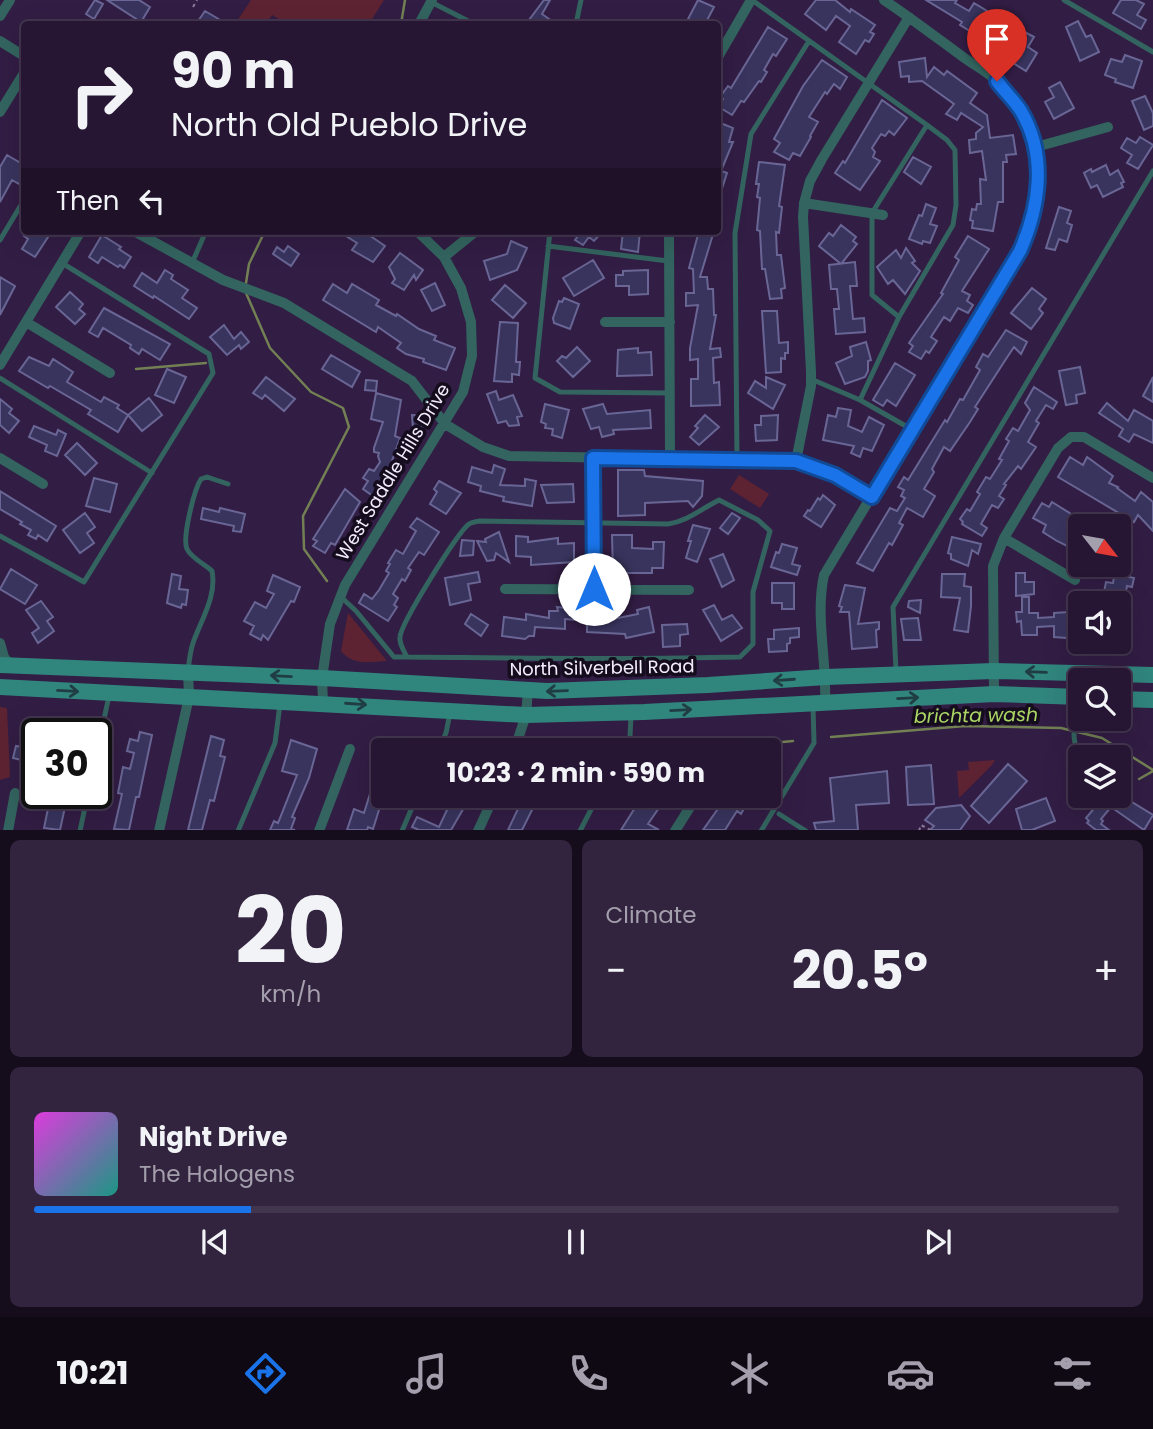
<!DOCTYPE html>
<html lang="en">
<head>
<meta charset="utf-8">
<style>
	body { margin:0; font-family:Poppins,sans-serif; background:#32233f; color:#f1f3f6; height:100vh; display:flex; flex-direction:column; font-size:26px; white-space:nowrap }
	* { box-sizing:border-box; margin:0 }
	p { font-size:23px; color:#a49fac }
	.icon { flex:none; width:38px; height:38px; fill:none; stroke:currentColor; stroke-width:2; stroke-linecap:round; stroke-linejoin:round }
	.map { position:relative; height:830px; overflow:hidden }
	.drawer { display:flex; flex-direction:column; gap:10px; padding:10px; background:#150c1c; flex:1 }
	.drawer>* { flex:none }
	.banner { position:absolute; left:21px; top:21px; width:700px; height:214px; border-radius:7px; box-shadow:0 7px 28px #0002,0 0 0 2px #42354e; background:#261633; color:#f1f3f6; overflow:hidden }
	.needle { width:46px; rotate:121deg }
	.buttons { position:absolute; left:1068px; top:514px; display:grid; gap:14px }
	.buttons a { display:grid; place-items:center; width:63px; height:63px; border-radius:7px; background:#261633; box-shadow:0 7px 28px #0002,0 0 0 2px #42354e; font-size:35px }
	.speed { position:absolute; left:21px; top:718px; display:flex; gap:14px; font-size:35px; font-weight:700; text-align:center }
	.speed>* { display:grid; place-content:center; width:91px; height:91px; border-radius:50%; background:#261633; box-shadow:0 7px 28px #0002,0 0 0 2px #42354e; line-height:1 }
	.speed .limit { border:4px solid #111; border-radius:10px; background:#fff; color:#111 }
	.pin { position:absolute; display:grid; place-items:center; width:60px; height:60px; color:#fff; margin:-72px -30px; border-radius:50% 50% 50% 0; rotate:-45deg; box-shadow:0 0 7px #0007 }
	.pin .icon { rotate:45deg }
	.me { position:absolute; width:77px; margin:-38px; rotate:0deg; stroke-linejoin:round; filter:drop-shadow(0 0 5px #0008) }
	.turn { display:flex; align-items:center; gap:24px; height:147px; padding:0 35px; font-size:32px }
	.turn .icon { width:91px; height:91px; stroke-width:2.5 }
	.turn b { display:block; font-size:49px; line-height:60px }
	.then { display:flex; align-items:center; height:66px; padding:0 35px; background:#0003; gap:14px; font-size:26px }
	.big { font-size:52px; font-weight:700; line-height:1.1 }
	.drawer .card { flex:1; display:flex; flex-direction:column; justify-content:center; gap:10px; min-width:0; padding:0 24px; border-radius:10px; background:#32233f }
	.drawer .dial { align-items:center; gap:0 }
	.dial b { font-size:91px; line-height:1 }
	.song { display:flex; align-items:center; gap:21px }
	.cover { width:84px; height:84px; border-radius:10px; background:linear-gradient(135deg,hsl(300 70% 55%),hsl(170 70% 35%)) }
	.played { height:7px; border-radius:4px; background:linear-gradient(90deg,#1a73e8 20%,#42354e 20%) }
	.keys { display:flex; justify-content:space-around; direction:ltr }
	.heat { display:flex; justify-content:space-between; align-items:center; font-size:38px; direction:ltr }
	.drawer .tiles { flex:1; display:grid; gap:10px; grid-template-columns:1fr 1fr }
	.card:last-child { grid-column:span 2 }
	.trip { position:absolute; left:371px; top:738px; width:410px; height:70px; border-radius:7px; background:#261633; box-shadow:0 7px 28px #0002,0 0 0 2px #42354e; font-weight:700; line-height:70px; text-align:center }
	.dock { display:flex; height:112px; justify-content:space-around; align-items:center; background:#0f0914; color:#a49fac }
	.dock .icon { width:49px; height:49px }
	.dock .active { color:#1a73e8 }
	.dock b { font-size:32px; color:#f1f3f6 }
	.map>svg:first-child { display:block }
</style>
</head>
<body>
<div class="map">
<svg width="1153" height="831" viewBox="0 0 1153 831">
	<rect width="100%" height="100%" fill="#321d44"/>
	<!-- green -->
	<path fill="#5e2332" d="M251 0H384L369 24H288L272 15 266 24H235Z
		M739 475 769 494 760 508 730 489Z
		M348 613 387 661C369 662 353 666 341 651Z
		M0 707 7 708 10 777 0 780Z
		M995 760 992 765 959 798 957 771 969 770 968 762Z"/>
	<g fill="none" stroke-linecap="round" stroke-linejoin="round">
		<!-- stream -->
		<path stroke="#728054" stroke-width="2.5" d="M401 24 405 0
			M246 283 249 264 265 231
			M246 293 270 348 311 392 343 408 349 427 303 516 304 549 327 581
			M136 369 206 363
			M831 737 965 726 1061 728 1102 738 1153 770
			M743 744 750 745 793 741
			M1139 779 1153 771"/>
	</g>
	<!-- building -->
	<path fill="#38345e" stroke="#696695" stroke-width="2" d="M95 0 103 4 94 19 86 14Z
		M107 0H139L150 7 141 22Z
		M544 0H550L542 14 556 24H526Z
		M698 0 714 7 705 24H698L688 19Z
		M816 0H835L850 12 851 9 875 25 870 32 874 34 869 42 865 40 856 54 839 42 850 26 836 16 826 30 805 14Z
		M926 0H957L955 3 969 11 974 3 987 11 986 14 1019 35 1021 30 1034 37 1028 47 1037 53 1026 71 1005 58 1007 54 960 25 962 22Z
		M1121 0H1136L1144 4 1137 15 1146 20 1141 29 1113 13Z
		M205 11 227 24H196Z
		M1078 21 1086 37 1091 35 1099 52 1080 61 1066 27Z
		M768 27 787 39 776 56 773 54 764 70 767 72 761 82 759 81 744 102 741 101 732 115 719 107 723 99 720 97 728 86 731 88Z
		M1125 55 1142 61 1133 88 1115 82 1116 79 1105 75 1111 59 1122 62Z
		M925 58 927 77 934 67 944 75 947 71 977 93 970 103 987 115 990 138 1013 135 1016 154 1006 155 1007 162H1003V202H998L993 231 972 228 973 221 970 220 972 209 976 210 977 204H981L980 179 986 180 982 151 970 153 969 140 976 139V133L983 127 961 113 957 120 946 114 954 104 922 81 909 82V76L901 77 899 62Z
		M822 60 847 77 840 89 834 84 827 94 825 92 809 117 818 122 810 136 811 137 800 156 793 153 789 160 774 152 780 143 774 139 803 86Z
		M1060 82 1074 108 1054 119 1045 102 1054 97 1049 88Z
		M1145 96 1153 113V126L1144 130 1132 101Z
		M882 100 907 118 894 135 889 131 885 136 881 134 872 148 875 152 873 157 880 161 860 190 835 173 843 161 845 163Z
		M718 122 733 128 729 142H733L721 171 727 173 719 198Z
		M1140 137 1153 145 1138 169 1127 163 1132 155 1121 148 1127 138 1136 143Z
		M7 155 24 165V175L19 184 12 180 0 202V167Z
		M913 157 931 167 921 184 904 172Z
		M759 162 785 165 779 206 782 207 779 233 776 232 777 255H781L785 288 781 289 782 298 770 299 765 269H762L760 231 757 230 760 198 757 197 759 184H756Z
		M1106 165 1110 175 1118 170 1124 182 1121 183 1123 187 1103 197 1097 185 1091 188 1084 173 1091 169 1092 172Z
		M926 204 936 208 930 224 937 226 930 243 923 241 922 244 909 239 919 215 922 216Z
		M1059 207 1071 211 1067 223 1072 225 1067 242 1059 239 1055 250 1046 248Z
		M841 225 856 237 853 241 857 244 841 264 819 246 829 233 833 236Z
		M27 231H52L35 257 22 249 28 239 24 236Z
		M338 231H363L385 246 373 262 352 250 357 243Z
		M582 231H603L594 241 589 237 583 245 575 240Z
		M623 231H640L638 252 621 249Z
		M699 231H714L700 277H707L708 289H713L714 315H716L710 349 720 348 721 357 713 358 714 383 719 382 720 405 691 406V379H698V359L690 360V348L698 305 686 306V293H694L693 269 689 268Z
		M102 235 121 247 119 249 131 257 124 268 120 265 118 267 102 257 98 263 89 257Z
		M968 236 989 249 962 291 970 295 967 301 973 305 968 313 958 308 950 321 944 317 931 337 937 341 929 353 926 351 921 359 909 352 913 346 909 343 943 294 941 293 959 260 955 257Z
		M511 241 527 248 517 270 490 280 484 261 507 254Z
		M288 246 299 254 291 266 273 254 277 247 284 252Z
		M906 248 915 261 912 263 920 271 905 294 893 280 888 284 877 267 896 250 901 258Z
		M400 253 423 270 416 280 414 275 404 290 392 283 395 279 389 267Z
		M593 260 604 278 574 296 563 278Z
		M855 262 857 286H850L853 319 864 318 865 332 836 334 834 309H839L837 289H831L829 265Z
		M165 270 173 275 171 279 188 290 182 298 197 308 189 319 154 296 153 298 134 286 142 273 157 283Z
		M648 270V294L629 295V286H616V275H623V271Z
		M0 277 15 286 0 315Z
		M435 283 445 305 432 311 421 290Z
		M333 284 347 293 352 284 379 300 376 305 396 316 397 314 419 329 436 336 434 340 455 348 446 370 423 362 424 359 406 354 397 348 401 343 378 327 376 332 323 300Z
		M505 285 526 303 513 318 492 300Z
		M1032 288 1046 299 1039 309 1043 313 1031 329 1011 313Z
		M70 292 83 304 79 309 85 314 75 324 56 307Z
		M564 298 579 304 570 329 554 323 553 318 559 301 562 302Z
		M104 308 170 344 160 360 142 349 139 354 130 348 131 345 103 328 98 337 89 332Z
		M762 311H777L779 343 788 342V353H785V359L781 358V372L766 373Z
		M500 322 518 323 516 362H520L519 375 512 374V382L494 381Z
		M224 325 234 339 241 332 249 342 241 349 239 345 227 355 210 337Z
		M1006 330 1027 342 1021 354 1014 347 1006 359 975 407 978 409 970 422 950 451 944 447 932 469 934 472 924 489 935 496 923 517 907 508 899 523 903 525 892 545 889 543 873 571 857 563 890 508 897 511 905 498 901 496 904 490 898 487 904 477 908 480 945 420 947 422 960 399 963 400 980 370 976 367 983 354 988 357Z
		M866 342 871 360 868 361V371L865 377 845 384 836 363 852 356 850 347Z
		M577 347 590 361 573 377 557 361 562 356 566 358Z
		M638 348V353L651 352 652 375 617 376 618 350Z
		M331 355 360 372 352 387 322 369Z
		M29 357 49 366 53 359 73 372 67 382 101 402 104 397 119 405 117 408 128 415 118 432 88 414 91 410 50 386 48 388 19 371Z
		M895 363 915 375 896 406 887 400 883 406 873 400Z
		M1080 367 1085 393 1076 395 1077 403 1066 405 1059 371Z
		M167 369 186 377 174 403 155 395Z
		M266 377 295 399 284 411 265 395 262 399 253 393Z
		M766 377 785 385 773 409 748 393 755 381 766 388Z
		M1153 377V402L1143 396Z
		M366 380 377 381 376 391 365 390Z
		M1034 387 1057 402 1053 409 1046 405 1036 421 1039 423 1028 442 1036 447 1021 469 1018 466 1004 484 1006 485 999 496 1004 499 998 508 992 505 981 524 987 528 982 536 962 524 963 522 960 519 967 509 970 511 980 494 977 492 986 477 990 479 1002 460 999 459 1009 441 1006 439 1013 428 1018 431 1030 410 1025 403Z
		M496 391 499 400 513 395 522 416 517 417 519 425 509 426 506 421 498 423 487 394Z
		M376 393 401 400 395 436 400 438 392 461 395 463 373 496 363 489 368 481 363 478 369 469 374 471 380 462 378 456 379 453 374 452V448L383 422 371 419Z
		M149 398 162 415 142 431 128 415Z
		M0 399 12 409 9 413 19 421 9 433 0 425Z
		M1107 403 1128 421 1134 410 1153 421V443L1134 434 1129 442 1119 436 1123 429 1099 413Z
		M545 404 569 410 562 438 552 435 553 429 545 428 546 424 541 422Z
		M603 404 607 414 650 410 651 428 613 430 614 434 602 437 599 427 591 429 583 409Z
		M838 408 851 410 848 426 862 432 869 417 884 425 872 451 863 448 860 457 851 453 854 446 823 440 828 415 836 417Z
		M412 415 422 416 423 427 413 428Z
		M705 415 719 427 699 445 690 437 698 428 695 426Z
		M778 415 777 440 756 441 755 425H761V416Z
		M34 426 56 435 58 430 66 434 57 456 45 451 47 445 29 437Z
		M77 443 97 463 85 475 65 455Z
		M1070 457 1083 465 1087 457 1113 476 1109 483 1118 487 1117 488 1135 501 1141 492 1153 502V531L1138 515 1134 522 1058 477Z
		M494 465 505 469 500 485 525 486V479L536 481 532 506 503 501 504 497 480 491 481 486 468 482 472 467 492 473Z
		M618 470H644L645 476 703 481 702 496 693 507 688 501 645 503V515L618 516Z
		M94 478 117 484 110 512 86 506Z
		M439 481 461 493 446 514 430 504 437 492 434 489Z
		M573 484 574 502 547 503 541 485Z
		M345 489 360 502 335 545 331 543 325 553 313 546 317 541 313 539Z
		M0 491 56 526 47 541 38 535 36 539 28 535 31 530 20 524 22 522 0 509Z
		M823 495 835 505 821 527 804 516 808 510 810 511 818 498 820 500Z
		M1052 502 1092 527H1080V546L1070 541 1067 546 1057 541 1043 532 1046 525 1033 518 1042 503 1049 507Z
		M203 508 219 512 220 508 245 514 241 532 233 531 234 526 201 519Z
		M85 513 95 527 87 533 94 543 80 553 63 530Z
		M732 513 740 518 728 534 720 528Z
		M417 518 439 532 424 555 419 552 408 568 411 570 405 581 402 579 393 594 398 598 394 605 397 607 388 621 359 603 364 594 372 599 379 590 389 573 386 571 390 564 388 563 396 550 403 554 416 531 410 527Z
		M693 525 710 529 697 562 686 558 691 541H688Z
		M499 532 509 562 496 553 494 560 487 561 477 541 486 542 485 539Z
		M612 535H632V548L653 549V542H664L663 568H652V573H613Z
		M516 536 528 537V542L558 538V544L574 543V562L531 565V557L516 556Z
		M952 537 981 544 978 554 972 550 968 566 951 559V554L948 553Z
		M462 540 474 541 473 555 460 556Z
		M782 544 797 548 792 564 800 566 797 575 771 567 776 552 779 553Z
		M723 554 734 580 722 587 710 559Z
		M11 569 37 585 25 604 0 589Z
		M1115 571 1130 573 1129 577 1134 578 1132 587 1127 586 1125 596 1104 592 1106 582 1113 583Z
		M478 572 480 582 468 584 471 600 450 605 445 578Z
		M1016 573H1025V582H1034V594L1016 596Z
		M172 574 181 576 179 589 188 590 186 605 182 604 181 608 167 603Z
		M942 574H965L964 586 971 587V606L968 632 954 630 960 598 941 597Z
		M273 575 300 587 294 602 291 601 268 640 263 635 261 640 250 634 254 626 244 621 255 602 266 608 274 594 267 591Z
		M772 583H794V609H782V603H772Z
		M845 585 865 588 858 624 879 622V629L876 630 877 647 852 649 849 612H840L842 607 839 606Z
		M1022 597H1029V613H1038V618L1054 617V613L1069 612V616L1080 617V639L1054 637V626L1037 627V635H1022L1021 621 1017 622 1016 612H1022Z
		M921 600 920 613 908 607 909 601Z
		M41 601 53 617 47 621 54 631 38 643 32 633 39 628 26 610Z
		M714 605 722 620 732 615 742 628 721 641 703 610Z
		M557 607 608 612V620L638 614 637 610 649 607 654 632 626 638 625 634 587 632V621L565 619V629L535 627 534 636H529L525 639 502 636 504 617 526 620V614L549 618V611H558Z
		M1118 608 1127 613 1118 633Z
		M471 614 488 625 481 636 465 624Z
		M918 618 921 640H904L901 619Z
		M687 624 688 634 680 635V646L663 647 662 625Z
		M799 628V637L790 638V643L787 644V651L769 652 768 639H774V630Z
		M55 724 77 731V733H52Z
		M140 732 152 735 139 797H136L129 830 114 829 122 794 118 793 123 767 130 769 134 753 127 751 130 739 138 741Z
		M211 736 224 740 220 756 225 757 214 801 210 800 202 830H188Z
		M451 737 459 742 454 751 445 748Z
		M291 740 317 749 309 778 292 817 295 818 291 829 295 830H270L274 821 278 823 297 775 282 771Z
		M24 741 37 744V756L32 755 30 762 13 758 16 746 22 747Z
		M1008 764 1027 781 989 823 971 806Z
		M931 765 934 804 908 805 906 767Z
		M887 771 889 803 856 805 858 830H816L814 823 834 821 830 778Z
		M374 781 383 783V797L373 829 368 827 367 830H347L354 809 364 813Z
		M445 796H463L469 799 451 830H419L412 827 417 817 439 827 447 810 441 807Z
		M524 796H539L522 830H508Z
		M628 796H671L664 807 661 805 648 824 659 830H621L638 803Z
		M727 796H741L748 801 741 814 737 811 725 830H703Z
		M1086 796H1122L1153 815 1144 830 1111 807 1101 819 1103 821 1101 824 1109 830H1096L1087 823 1089 821 1086 818 1098 804Z
		M1046 798 1055 821 1032 830H1022L1016 809Z
		M49 804 65 807 60 830 44 828Z
		M961 805 970 816 960 830H930L934 826 925 820 936 808Z"/>
	<g fill="none" stroke-linecap="round" stroke-linejoin="round">
		<!-- path -->
		<path stroke="#887a96" stroke-width="2" stroke-dasharray="3.5 3.5" stroke-linecap="butt" d="M193 7 197 0
			M919 831 921 825 932 831"/>
		<!-- service -->
		<path stroke="#33645f" stroke-width="5" d="M752 0 927 125 872 213V295L899 317
			M1064 0 1153 52
			M431 2 474 24
			M576 24 581 0
			M550 231 535 378 560 392 670 393
			M0 240 24 200
			M548 246 668 261
			M192 263 206 231
			M0 378 152 473
			M811 379 860 400 911 429
			M860 400 899 317 953 225 956 205 955 150 947 140 927 125
			M737 460 735 233 751 134 809 41
			M0 536 84 582 213 373 209 354 62 263
			M341 597 356 611 394 657H407C518 658 629 660 740 657L753 644V592L770 531 758 520 719 500C701 509 688 521 668 524L479 521C476 522 472 522 469 524 458 532 401 623 400 637 399 644 404 651 407 657
			M188 671C189 662 190 652 193 643 201 620 217 596 212 571 205 564 192 559 187 549 182 538 194 490 201 479L207 477 228 484
			M896 671 893 607 1153 171
			M1077 700C1076 718 1068 745 1083 758
			M438 751 446 733 450 713
			M622 751 630 736 631 716
			M96 756 109 696
			M779 814 806 831
			M80 831 88 793
			M238 831 275 743 280 704
			M402 831 417 796
			M580 831 598 796
			M761 831 814 743 813 705"/>
		<!-- minor -->
		<path stroke="#33645f" stroke-width="10" d="M0 16 10 0
			M419 24 432 0
			M0 41 24 56
			M718 57 751 0
			M0 112 24 73
			M1036 147 1108 127
			M804 203 883 215
			M134 231 223 280 284 303 412 381 445 424 483 447 509 456 796 461 835 475 871 497
			M669 231 670 459
			M444 257 476 231
			M26 322 110 373
			M605 322H670
			M0 365 81 231
			M0 458 43 484
			M593 458 594 589
			M796 461 811 386V372L803 217 804 203 810 181 822 159 909 17
			M1004 538 1075 580
			M505 589 689 590
			M0 643 4 657 10 665
			M994 694 993 566 1004 538 1058 448 1071 437H1084L1153 478
			M323 702 322 678 330 624 345 585 463 392 472 356 471 322 461 288 444 257 417 231
			M825 702C827 660 815 616 824 575L1019 251C1047 191 1045 131 998 82 988 72 974 65 963 57 937 38 911 18 884 0
			M514 751 526 715 528 690
			M8 831 15 793
			M159 831 189 697 188 671
			M319 831 350 749
			M478 831 494 796
			M675 831 697 796"/>
		<!-- secondary -->
		<path stroke="#30857d" stroke-width="16" d="M0 665 322 678 547 691 708 685 826 677 994 671 1153 675
			M0 687 526 715 644 712 994 694 1080 697
			M1118 699 1153 700"/>
	</g>
	<!-- one-way arrows -->
	<defs><path id="oneway-shaft" d="M-6 0H5M1.5-3L5.5 0L1.5 3" fill="none" stroke-width="1.6" stroke-linecap="round" stroke-linejoin="round" transform="scale(1.75)"/></defs>
	<g stroke="#203d44">
		<use href="#oneway-shaft" transform="translate(1036 672) rotate(-178)"/>
		<use href="#oneway-shaft" transform="translate(281 676) rotate(-177)"/>
		<use href="#oneway-shaft" transform="translate(784 680) rotate(176)"/>
		<use href="#oneway-shaft" transform="translate(68 691) rotate(3)"/>
		<use href="#oneway-shaft" transform="translate(557 691) rotate(178)"/>
		<use href="#oneway-shaft" transform="translate(908 698) rotate(-3)"/>
		<use href="#oneway-shaft" transform="translate(356 704) rotate(4)"/>
		<use href="#oneway-shaft" transform="translate(681 710) rotate(-3)"/>
	</g>
	<g fill="none" stroke-linecap="round" stroke-linejoin="round">
		<!-- route casing -->
		<g stroke="#114b97" stroke-width="18">
			<path id="route" d="M594 589 593 458 796 461 835 475 872 497 1020 251C1040 206 1047 155 1021 111 1014 100 1004 91 997 81"/>
		</g>
		<!-- route -->
		<use href="#route" stroke="#1a73e8" stroke-width="12"/>
	</g>
	<g text-anchor="middle" stroke-width="7" stroke-linejoin="round" paint-order="stroke">
		<!-- street labels -->
		<g font-size="18" fill="#f3ecfc" stroke="#150d1e">
			<text transform="translate(393 472) rotate(-59)" y="6">West Saddle Hills Drive</text>
			<text transform="translate(602 668) rotate(-1)" y="6">North Silverbell Road</text>
		</g>
		<!-- water labels -->
		<g font-size="19" font-style="italic" fill="#aad664" stroke="#150d1e">
			<text transform="translate(976 715) rotate(-1)" y="7">brichta wash</text>
		</g>
	</g>
</svg>
<div class="buttons">
<a><svg class="needle" viewBox="-14 -14 28 28"><path d="M0-13l5 13h-10z" fill="#e53935"/><path d="M0 13l5-13h-10z" fill="#a49fac"/></svg></a>
<a><svg class="icon" aria-label="sound" viewBox="0 0 24 24"><path d="M4 9h4l5-4v14l-5-4H4zM17 9q2 3 0 6"/></svg></a>
<a><svg class="icon" aria-label="search" viewBox="0 0 24 24"><circle cx="10" cy="10" r="6"/><path d="M15 15l6 6"/></svg></a>
<a><svg class="icon" aria-label="layers" viewBox="0 0 24 24"><path d="M12 4l9 5-9 5-9-5zM3 14l9 5 9-5"/></svg></a>
</div>
<div class="speed"><div class="limit">30</div></div>
<div class="pin" style="left:997px;top:81px;background:#d93025"><svg class="icon" aria-label="arrive" viewBox="0 0 24 24"><path d="M6 21V4h12l-3 4 3 4H6"/></svg></div>
<svg class="me" style="left:594px;top:589px" viewBox="-20 -20 40 40"><circle r="19" fill="#fff"/><path d="M0-13L10 11 0 6-10 11z" fill="#1a73e8"/></svg>
<div class="trip">10:23 · 2 min · 590 m</div>
<div class="banner">
<div class="turn"><svg class="icon" aria-label="right" viewBox="0 0 24 24"><path d="M7 20v-9h11M14 6l5 5-5 5"/></svg><div><b>90 m</b>North Old Pueblo Drive</div></div>
<div class="then">Then<svg class="icon" aria-label="left" viewBox="0 0 24 24"><path d="M17 20v-9H6M10 6l-5 5 5 5"/></svg></div>
</div>
</div>
<section class="drawer">
<div class="tiles">
<div class="card dial"><b>20</b><p>km/h</p></div>
<div class="card"><p>Climate</p>
<div class="heat"><a>−</a><b class="big">20.5°</b><a>+</a></div>
</div>
<div class="card">
<div class="song"><i class="cover"></i><div><b>Night Drive</b><p>The Halogens</p></div></div>
<div class="played"></div>
<div class="keys"><svg class="icon" aria-label="previous" viewBox="0 0 24 24"><path d="M18 5L8 12l10 7zM5 5v14"/></svg><svg class="icon" aria-label="pause" viewBox="0 0 24 24"><path d="M8 5v14M16 5v14"/></svg><svg class="icon" aria-label="next" viewBox="0 0 24 24"><path d="M6 5l10 7-10 7zM19 5v14"/></svg></div>
</div>
</div>
</section>
<nav class="dock">
<b>10:21</b>
<svg class="icon active" aria-label="directions" viewBox="0 0 24 24"><path d="M12 3l9 9-9 9-9-9zM9 14v-3h6M13 9l2 2-2 2"/></svg>
<svg class="icon" aria-label="music" viewBox="0 0 24 24"><path d="M9 18V5l10-2v13"/><circle cx="6" cy="18" r="3"/><circle cx="16" cy="16" r="3"/></svg>
<svg class="icon" aria-label="phone" viewBox="0 0 24 24"><path d="M5 4h4l2 5-3 2q2 4 5 5l2-3 5 2v4C11 20 4 13 5 4z"/></svg>
<svg class="icon" aria-label="climate" viewBox="0 0 24 24"><path d="M12 3v18M4 7l16 10M4 17L20 7"/></svg>
<svg class="icon" aria-label="car" viewBox="0 0 24 24"><path d="M5 17H2v-5l4-1 3-4h7l3 4 3 1v5h-3M9 17h6M6 11h13"/><circle cx="7" cy="17" r="2"/><circle cx="17" cy="17" r="2"/></svg>
<svg class="icon" aria-label="filters" viewBox="0 0 24 24"><path d="M4 7h16M4 17h16"/><circle cx="9" cy="7" r="2"/><circle cx="15" cy="17" r="2"/></svg>
</nav>
</body>
</html>
